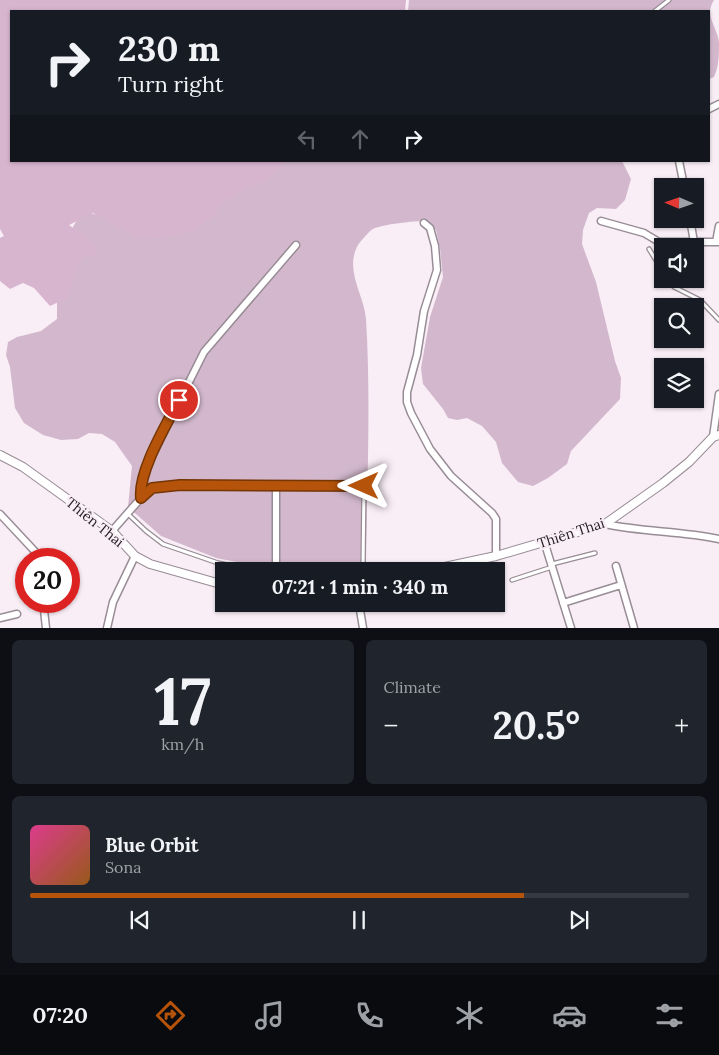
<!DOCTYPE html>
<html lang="en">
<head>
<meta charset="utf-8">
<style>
	body { margin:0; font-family:Lora,serif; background:#20242c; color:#f1f3f6; height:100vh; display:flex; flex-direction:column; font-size:19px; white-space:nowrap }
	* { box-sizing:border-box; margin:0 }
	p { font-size:16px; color:#9ea1a6 }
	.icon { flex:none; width:28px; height:28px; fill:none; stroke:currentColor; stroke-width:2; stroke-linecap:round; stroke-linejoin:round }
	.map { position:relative; height:628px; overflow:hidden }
	.sheet { display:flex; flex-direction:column; gap:12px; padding:12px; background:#0d0f14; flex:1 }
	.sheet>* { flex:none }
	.top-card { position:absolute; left:10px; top:10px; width:700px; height:152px; border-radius:0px; box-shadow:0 1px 4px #0004; background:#171b24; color:#f1f3f6; overflow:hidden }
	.needle { width:32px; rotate:272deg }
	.tools { position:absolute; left:654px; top:178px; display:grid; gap:10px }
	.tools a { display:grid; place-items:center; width:50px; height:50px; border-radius:0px; background:#171b24; box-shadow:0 1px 4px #0004; font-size:25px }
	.speed { position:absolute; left:15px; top:548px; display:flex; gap:10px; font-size:25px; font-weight:700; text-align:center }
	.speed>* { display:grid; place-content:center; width:65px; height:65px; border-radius:50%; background:#171b24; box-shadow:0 1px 4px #0004; line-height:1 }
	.speed .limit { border:8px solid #d22; background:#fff; color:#111 }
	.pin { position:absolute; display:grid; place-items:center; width:42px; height:42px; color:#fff; margin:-21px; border:2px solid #fff; border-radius:50%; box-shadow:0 1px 5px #0007 }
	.me { position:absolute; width:55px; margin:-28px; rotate:270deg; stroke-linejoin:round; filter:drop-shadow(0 0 4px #0008) }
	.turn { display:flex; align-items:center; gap:18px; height:105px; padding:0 25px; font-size:22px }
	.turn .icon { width:65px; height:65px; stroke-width:2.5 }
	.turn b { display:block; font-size:35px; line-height:42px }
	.lanes { display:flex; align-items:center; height:48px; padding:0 25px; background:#0003; justify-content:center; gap:25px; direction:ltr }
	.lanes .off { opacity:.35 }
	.big { font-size:38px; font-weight:700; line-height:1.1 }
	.sheet .widget { flex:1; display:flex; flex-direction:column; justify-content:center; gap:8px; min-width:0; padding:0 18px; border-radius:8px; background:#20242c }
	.sheet .dial { align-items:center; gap:0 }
	.dial b { font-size:65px; line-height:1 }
	.song { display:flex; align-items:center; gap:15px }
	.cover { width:60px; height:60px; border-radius:8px; background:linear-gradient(135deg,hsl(330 70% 55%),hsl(30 70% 35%)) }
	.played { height:5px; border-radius:2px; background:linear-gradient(90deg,#b45309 75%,#363941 75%) }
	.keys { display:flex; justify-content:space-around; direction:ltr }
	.heat { display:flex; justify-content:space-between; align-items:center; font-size:28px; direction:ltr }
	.sheet .tiles { flex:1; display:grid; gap:12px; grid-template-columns:1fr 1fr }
	.widget:last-child { grid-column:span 2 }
	.trip { position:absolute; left:215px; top:562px; width:290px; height:50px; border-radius:0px; background:#171b24; box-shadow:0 1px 4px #0004; font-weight:700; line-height:50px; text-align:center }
	.tab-bar { display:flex; height:80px; justify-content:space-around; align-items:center; background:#090b0e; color:#9ea1a6 }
	.tab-bar .icon { width:35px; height:35px }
	.tab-bar .on { color:#b45309 }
	.tab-bar b { font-size:22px; color:#f1f3f6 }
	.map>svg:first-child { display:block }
</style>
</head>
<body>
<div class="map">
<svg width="719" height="628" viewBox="0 0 719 628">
	<rect width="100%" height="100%" fill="#f9edf6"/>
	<!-- green -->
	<path fill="#d3b8cd" d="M409 0H714C704 15 717 27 719 42 719 54 719 67 714 77L709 79V11H408Z
		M278 161H622L631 179 625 200 616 209 597 208 589 213 583 230 582 244 596 282 615 361 621 378 620 399 571 451 567 464 548 478 533 486 518 482 502 463 496 442 482 426 467 418 457 420 448 418 443 409 423 384 421 368 430 317 443 277 440 248 436 230 426 221C414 221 383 224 373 229 369 231 361 241 358 245 344 270 364 294 366 319 371 400 367 481 366 562L242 563 216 558 161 536 128 507 132 466 115 442 102 434 89 433 78 439 61 440 43 435 24 423 15 408 10 367 6 355 8 342 17 337 41 331 57 319V302L69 234 77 220 88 213 115 218Z"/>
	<!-- forest -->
	<path fill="#d8b5cf" d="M0 0H406L405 11H11V161H285L268 180 247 188 217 206 219 211 194 231 162 238 136 237 93 213 69 225 93 242 98 254 82 257 67 298 50 306 34 288 23 283 10 289 0 281V238L4 236 0 229Z"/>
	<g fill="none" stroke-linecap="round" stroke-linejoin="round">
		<!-- service casing -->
		<g stroke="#988c95" stroke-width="5.5">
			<path id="service" d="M655 11 669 0
				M649 249 662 270
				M669 279 674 287 700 300 719 320
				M128 514 146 531 163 544 218 563 243 568H363L364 486 181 485 152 488 141 498
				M552 564 595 553
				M512 580 552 567"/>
		</g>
		<!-- minor casing -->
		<g stroke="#988c95" stroke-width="9">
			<path id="minor" d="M709 109 719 104
				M679 161 684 186
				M690 219 694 242
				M601 221 644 233 659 242H719
				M424 223 430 228 435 246 437 270 424 311 417 355 407 392V402L411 413 430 449 451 476 492 513 496 519V556
				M716 242 719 226
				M713 437 719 394
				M0 514 42 559
				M605 524C642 532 681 531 719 539
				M112 531 141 498 140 488 147 466 204 352 296 245
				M544 541 571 628
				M616 566 634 628
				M276 571V487
				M43 601 46 628
				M563 603 621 585
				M359 604 363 628
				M0 618 17 614
				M107 628 113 602 135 556"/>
		</g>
		<!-- tertiary casing -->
		<g stroke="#988c95" stroke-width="10">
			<path id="tertiary" d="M0 455 23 467 112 531 135 556 150 564 224 585
				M426 571 496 556 605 524 663 483 689 462 713 437 719 435"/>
		</g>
		<!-- service -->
		<use href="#service" stroke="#fff" stroke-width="3"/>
		<!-- minor -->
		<use href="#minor" stroke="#fff" stroke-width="6"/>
		<!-- tertiary -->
		<use href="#tertiary" stroke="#fff" stroke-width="8"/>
	</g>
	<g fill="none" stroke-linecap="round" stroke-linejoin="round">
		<!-- route casing -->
		<g stroke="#753606" stroke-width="12">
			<path id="route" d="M179 400C167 424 138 471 141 498L152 488 180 485 364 486"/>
		</g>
		<!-- route -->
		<use href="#route" stroke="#b45309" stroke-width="9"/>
	</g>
	<g text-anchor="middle" stroke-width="5" stroke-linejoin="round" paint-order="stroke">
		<!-- street labels -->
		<g font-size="14" fill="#211d20" stroke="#f9edf6">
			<text transform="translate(95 522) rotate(39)" y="5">Thiên Thai</text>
			<text transform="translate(571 533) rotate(-18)" y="5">Thiên Thai</text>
		</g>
	</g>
</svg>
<div class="tools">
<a><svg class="needle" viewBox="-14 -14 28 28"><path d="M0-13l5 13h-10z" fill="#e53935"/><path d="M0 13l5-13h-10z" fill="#9ea1a6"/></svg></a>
<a><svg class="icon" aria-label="sound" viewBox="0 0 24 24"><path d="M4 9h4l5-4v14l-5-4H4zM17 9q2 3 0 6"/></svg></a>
<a><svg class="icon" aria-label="search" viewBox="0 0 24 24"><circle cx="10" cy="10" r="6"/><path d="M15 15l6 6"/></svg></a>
<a><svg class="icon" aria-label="layers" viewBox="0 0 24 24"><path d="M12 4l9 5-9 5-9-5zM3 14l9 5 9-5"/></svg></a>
</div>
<div class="speed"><div class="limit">20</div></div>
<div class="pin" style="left:179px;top:400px;background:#d93025"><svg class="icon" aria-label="arrive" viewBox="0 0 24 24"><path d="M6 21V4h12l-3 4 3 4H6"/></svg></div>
<svg class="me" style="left:364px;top:486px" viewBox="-20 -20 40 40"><path d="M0-17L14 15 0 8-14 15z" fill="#b45309" stroke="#fff" stroke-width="4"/></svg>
<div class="trip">07:21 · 1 min · 340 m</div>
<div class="top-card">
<div class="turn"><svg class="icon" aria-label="right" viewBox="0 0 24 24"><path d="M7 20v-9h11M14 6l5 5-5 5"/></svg><div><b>230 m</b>Turn right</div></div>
<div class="lanes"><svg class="icon off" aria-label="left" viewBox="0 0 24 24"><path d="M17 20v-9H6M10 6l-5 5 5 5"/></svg><svg class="icon off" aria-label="ahead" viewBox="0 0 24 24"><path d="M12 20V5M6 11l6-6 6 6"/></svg><svg class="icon" aria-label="right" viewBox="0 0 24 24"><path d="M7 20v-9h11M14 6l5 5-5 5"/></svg></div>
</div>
</div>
<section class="sheet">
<div class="tiles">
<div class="widget dial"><b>17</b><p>km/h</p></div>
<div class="widget"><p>Climate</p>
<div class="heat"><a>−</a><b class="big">20.5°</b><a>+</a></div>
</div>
<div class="widget">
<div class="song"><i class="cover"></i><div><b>Blue Orbit</b><p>Sona</p></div></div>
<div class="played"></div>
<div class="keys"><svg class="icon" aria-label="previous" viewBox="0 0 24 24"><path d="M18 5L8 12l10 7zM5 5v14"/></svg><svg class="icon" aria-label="pause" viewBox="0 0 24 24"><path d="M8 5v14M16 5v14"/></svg><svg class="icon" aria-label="next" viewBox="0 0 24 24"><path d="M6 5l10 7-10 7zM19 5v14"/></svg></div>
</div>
</div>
</section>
<nav class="tab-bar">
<b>07:20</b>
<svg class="icon on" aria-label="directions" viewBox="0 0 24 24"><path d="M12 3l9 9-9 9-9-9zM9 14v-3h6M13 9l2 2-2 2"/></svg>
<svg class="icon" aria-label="music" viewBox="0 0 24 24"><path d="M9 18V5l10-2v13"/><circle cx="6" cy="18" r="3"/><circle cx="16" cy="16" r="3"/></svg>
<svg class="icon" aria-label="phone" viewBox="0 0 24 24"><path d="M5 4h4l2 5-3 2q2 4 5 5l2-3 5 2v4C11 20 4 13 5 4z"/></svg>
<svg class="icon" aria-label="climate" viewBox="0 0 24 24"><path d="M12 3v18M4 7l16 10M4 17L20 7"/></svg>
<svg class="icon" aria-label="car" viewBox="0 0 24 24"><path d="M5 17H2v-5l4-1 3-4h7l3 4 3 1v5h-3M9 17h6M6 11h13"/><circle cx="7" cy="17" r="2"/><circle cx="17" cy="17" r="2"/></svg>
<svg class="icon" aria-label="filters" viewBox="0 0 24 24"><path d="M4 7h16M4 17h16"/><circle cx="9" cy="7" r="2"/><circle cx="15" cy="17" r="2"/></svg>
</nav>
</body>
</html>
